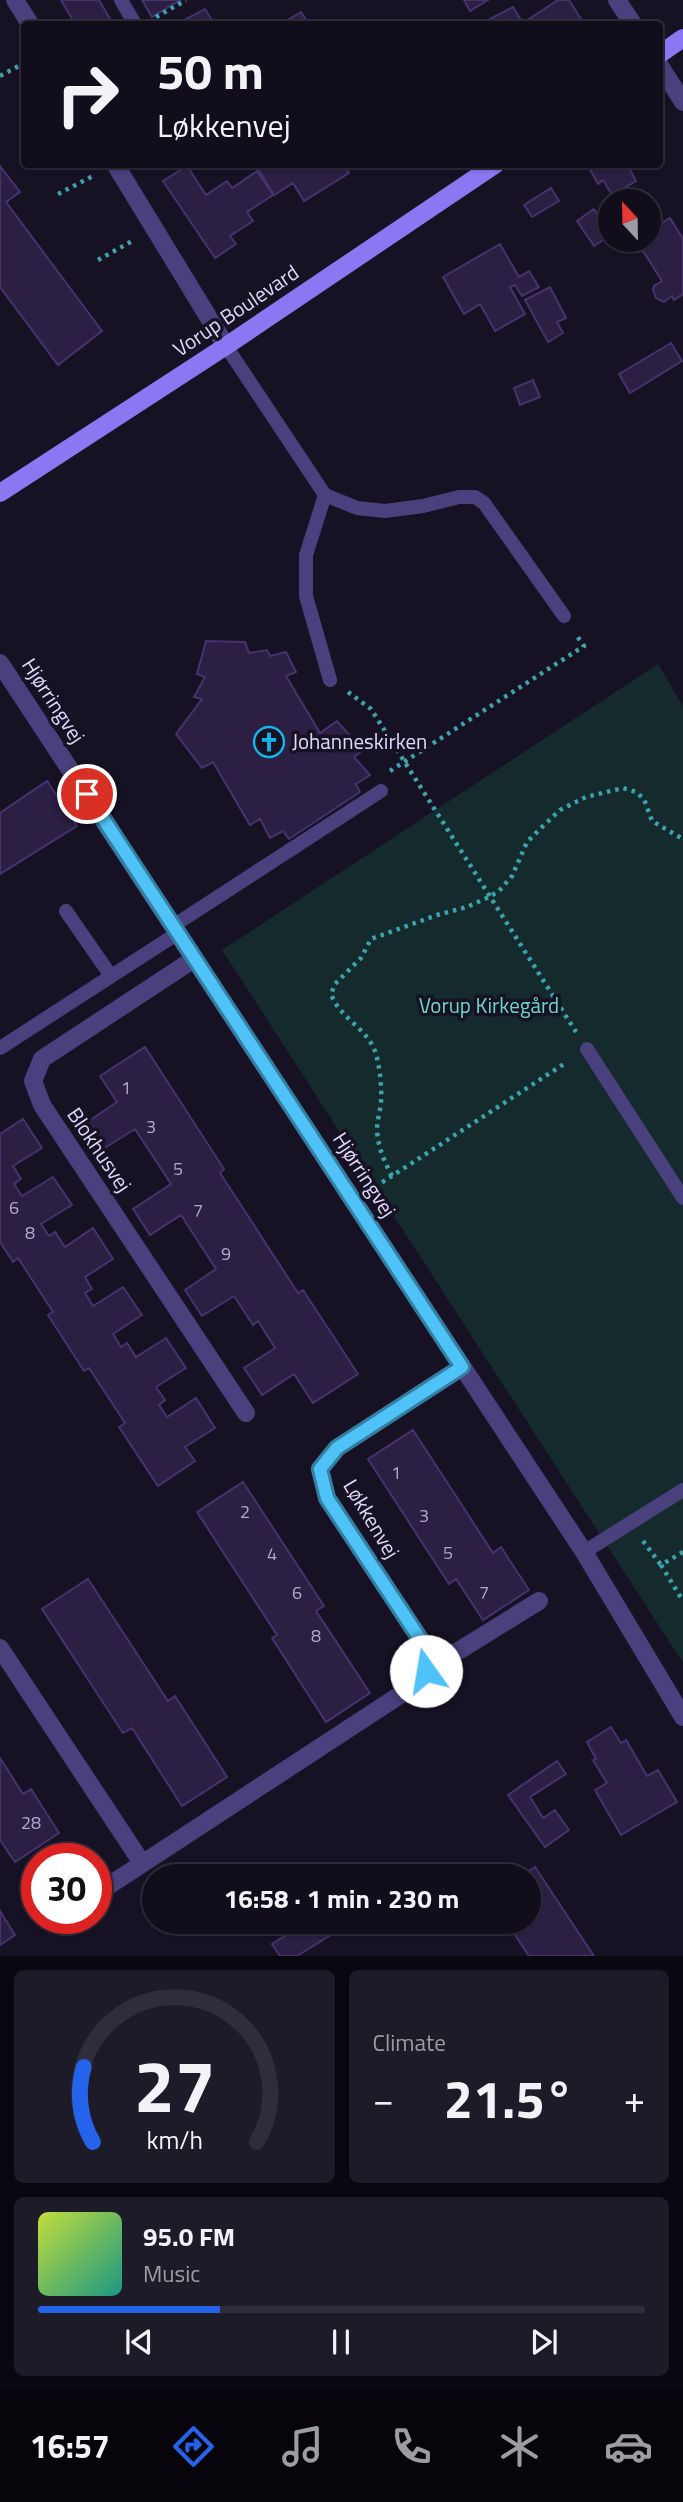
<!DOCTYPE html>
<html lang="en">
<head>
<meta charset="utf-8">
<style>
	body { margin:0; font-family:"Titillium Web",sans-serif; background:#1e1b28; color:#f1f3f6; height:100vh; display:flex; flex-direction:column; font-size:26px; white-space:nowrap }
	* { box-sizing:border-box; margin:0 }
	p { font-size:23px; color:#9c9ca3 }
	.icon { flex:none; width:38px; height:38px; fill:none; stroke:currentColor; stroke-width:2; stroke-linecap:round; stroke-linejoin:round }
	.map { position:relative; height:1956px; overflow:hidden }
	.details { display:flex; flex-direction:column; gap:14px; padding:14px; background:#09070f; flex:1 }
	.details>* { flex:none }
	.top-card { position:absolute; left:21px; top:21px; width:642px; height:147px; border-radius:7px; box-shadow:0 2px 5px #0004,0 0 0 2px #302d3a; background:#110d1b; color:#f1f3f6; overflow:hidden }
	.needle { width:46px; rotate:338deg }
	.fabs { position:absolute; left:598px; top:189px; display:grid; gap:14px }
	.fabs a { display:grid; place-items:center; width:63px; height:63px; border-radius:50%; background:#110d1b; box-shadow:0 2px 5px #0004,0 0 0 2px #302d3a; font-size:35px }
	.speed { position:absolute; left:21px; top:1843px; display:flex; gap:14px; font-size:35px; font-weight:700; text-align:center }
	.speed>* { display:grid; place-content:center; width:91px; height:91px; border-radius:50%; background:#110d1b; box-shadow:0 2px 5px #0004,0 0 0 2px #302d3a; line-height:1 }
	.speed .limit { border:10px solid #d22; background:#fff; color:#111 }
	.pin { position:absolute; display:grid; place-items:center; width:60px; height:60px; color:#fff; margin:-30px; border:4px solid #fff; border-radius:50%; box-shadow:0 2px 7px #0007 }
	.me { position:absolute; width:77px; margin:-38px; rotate:347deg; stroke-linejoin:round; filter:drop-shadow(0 0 5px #0008) }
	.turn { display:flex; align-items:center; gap:24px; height:147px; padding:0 21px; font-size:32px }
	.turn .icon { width:91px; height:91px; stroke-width:2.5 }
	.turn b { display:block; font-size:49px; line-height:60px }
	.big { font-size:52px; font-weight:700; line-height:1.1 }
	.details .widget { flex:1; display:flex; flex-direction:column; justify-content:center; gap:10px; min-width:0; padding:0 24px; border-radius:10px; background:#1e1b28 }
	.details .dial { align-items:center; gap:0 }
	.dial svg { height:182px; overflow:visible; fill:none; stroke:#302d3a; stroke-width:7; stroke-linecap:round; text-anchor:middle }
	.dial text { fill:#f1f3f6; stroke:none }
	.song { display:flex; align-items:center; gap:21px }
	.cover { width:84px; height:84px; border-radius:10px; background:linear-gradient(135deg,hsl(70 70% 55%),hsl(170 70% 35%)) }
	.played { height:7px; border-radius:4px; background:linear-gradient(90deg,#2563eb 30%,#302d3a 30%) }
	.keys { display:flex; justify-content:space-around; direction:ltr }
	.heat { display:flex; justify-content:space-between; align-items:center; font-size:38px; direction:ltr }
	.details .tiles { flex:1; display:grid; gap:14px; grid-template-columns:1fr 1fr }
	.widget:last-child { grid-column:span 2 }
	.trip { position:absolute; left:142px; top:1864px; width:399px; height:70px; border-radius:35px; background:#110d1b; box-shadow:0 2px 5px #0004,0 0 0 2px #302d3a; font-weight:700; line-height:70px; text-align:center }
	.menu { display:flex; height:112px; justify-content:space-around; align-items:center; background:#07050b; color:#9c9ca3 }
	.menu .icon { width:49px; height:49px }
	.menu .current { color:#2563eb }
	.menu b { font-size:32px; color:#f1f3f6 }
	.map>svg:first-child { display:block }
</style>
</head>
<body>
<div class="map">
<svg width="683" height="1956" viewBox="0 0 683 1956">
	<rect width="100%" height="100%" fill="#171124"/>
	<!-- green -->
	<path fill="#142a2d" d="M658 664 683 706V1663L222 950Z"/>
	<!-- building -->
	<path fill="#2b1f43" stroke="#46336d" stroke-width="2" d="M61 0H99L113 24H75Z
		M142 0H180L152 17Z
		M464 0H488L470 11Z
		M558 0H569L584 24H533L529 19Z
		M513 7 521 20 512 24H493L490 19Z
		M205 9 214 24H177Z
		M301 12 309 24H281Z
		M255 164H343L349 173 304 201 293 183 274 195Z
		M587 164H627L636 181 612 195 603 180 598 184Z
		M0 166 20 192 6 202 102 331 58 365 0 287Z
		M187 166 206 195 227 181 232 188 257 171 273 195 247 212 253 221 230 236 236 244 215 258 163 181Z
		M551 188 559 201 532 217 524 205Z
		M594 209 611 235 594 246 577 221Z
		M670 218 683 239V294L674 300 672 296 664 302 656 298 653 290 654 286 662 281 643 251 637 252 636 247 639 244 636 240H649V231Z
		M500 244 519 277 529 271 539 287 522 296 515 285 510 287 525 314 495 331 480 304 464 314 443 277Z
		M550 287 566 318 557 322 563 333 548 342 525 300Z
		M671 343 682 361 630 393 619 374Z
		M533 380 540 397 520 405 514 388Z
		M206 641 245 642 249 653 267 650 270 656 286 652 296 672 286 676 320 733 337 721 363 750 354 757 370 775 356 784 360 792 289 839 283 831 270 838 260 819 250 825 213 762 202 768 176 734 202 699 194 697 205 677 197 674Z
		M47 781 77 826 0 874V813Z
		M145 1047 224 1169 220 1173 298 1293 303 1290 358 1374 313 1403 294 1374 262 1395 244 1368 275 1348 258 1321 253 1325 234 1296 202 1316 185 1290 216 1269 181 1215 150 1235 133 1209 171 1184 135 1129 103 1149 86 1123 117 1102 100 1076Z
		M23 1119 42 1148 13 1166 21 1179 14 1184 22 1196 53 1177 72 1205 41 1224 49 1236 55 1232 65 1247 93 1228 113 1259 85 1277 92 1289 85 1293 93 1306 123 1287 142 1315 113 1334 121 1347 127 1343 136 1357 166 1338 186 1368 156 1387 165 1400 159 1405 167 1417 196 1398 215 1428 185 1447 195 1461 158 1486 119 1427 125 1423 89 1368 84 1371 48 1315 53 1312 18 1258 13 1262 0 1242V1134Z
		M413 1430 493 1553 501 1547 529 1590 483 1620 456 1579 449 1584 368 1459Z
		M243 1482 324 1606 316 1611 370 1693 326 1722 272 1638 277 1635 197 1512Z
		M88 1579 168 1701 175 1696 227 1777 182 1806 132 1728 123 1733 42 1609Z
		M611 1727 621 1743 626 1740 647 1776 658 1770 677 1802 621 1835 595 1790 607 1783 593 1760 596 1759 587 1742Z
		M0 1758 23 1794 31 1789 59 1833 15 1862 0 1840Z
		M557 1761 566 1774 530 1797 543 1818 555 1810 569 1830 545 1847 508 1795Z
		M535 1867 594 1956H529L511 1929 521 1922H528V1876H521Z
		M0 1911 15 1935 0 1945Z
		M307 1922H338L342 1928 297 1956H280L272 1944Z"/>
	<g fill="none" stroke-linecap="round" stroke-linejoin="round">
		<!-- path -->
		<path stroke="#3ba3ac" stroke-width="4.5" stroke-dasharray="3.5 5" stroke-linecap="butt" d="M156 17 186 0
			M0 76 24 63
			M21 133 24 132
			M58 194 95 175
			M98 260 134 240
			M348 692 371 709 576 1032
			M390 771 584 646 577 636
			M392 1176C384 1161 378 1147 377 1130 377 1120 380 1112 381 1103 382 1087 380 1069 376 1054 368 1028 340 1019 331 994L335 984 361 958 371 939 437 915 467 907 489 897 499 891 512 876 527 842 542 827 560 810 586 797 623 788 636 792 644 799 652 821 683 839
			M375 1187 567 1062
			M643 1541 661 1565
			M683 1552 661 1565 683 1601"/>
		<!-- lane -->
		<path stroke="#4b407e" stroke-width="14" d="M121 0 135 24
			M226 346 325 495 357 508 385 511 423 506 459 497H475L484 503 564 616
			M325 495 306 555V596L330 680
			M66 911 111 976
			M173 926 381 791
			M0 1048 178 933
			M587 1049 683 1198
			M584 1552 683 1490"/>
		<!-- street -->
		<path stroke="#4b407e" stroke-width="18" d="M15 0 30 24
			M617 0 633 24
			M660 66 683 102
			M115 164 226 346
			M0 663 584 1552 683 1717
			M194 959 42 1059 33 1081 42 1105 246 1413
			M0 1648 142 1863
			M426 1671 539 1601
			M96 1894 403 1693 426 1671 422 1642 327 1498 320 1469 337 1448 462 1367"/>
		<!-- secondary -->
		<path stroke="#8c77f2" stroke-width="18" d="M660 54 683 38
			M0 493 226 346 496 164"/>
	</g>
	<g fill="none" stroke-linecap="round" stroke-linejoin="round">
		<!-- route casing -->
		<g stroke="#337fa1" stroke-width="18">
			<path id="route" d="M87 794 462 1367 337 1448 320 1469 327 1498 422 1642 426 1671"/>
		</g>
		<!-- route -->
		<use href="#route" stroke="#4fc3f7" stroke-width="12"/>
	</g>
	<!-- icons -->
	<defs>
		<g id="church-ring" transform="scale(1.575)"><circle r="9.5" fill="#171124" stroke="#16b6e9" stroke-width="1.5"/><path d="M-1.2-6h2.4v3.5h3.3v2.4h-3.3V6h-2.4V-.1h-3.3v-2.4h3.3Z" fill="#16b6e9"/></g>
	</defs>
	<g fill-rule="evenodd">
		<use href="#church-ring" x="269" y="742"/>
	</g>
	<g text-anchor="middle" stroke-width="7" stroke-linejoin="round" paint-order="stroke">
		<!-- number labels -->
		<g font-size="18" fill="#b3a9cd">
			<text x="126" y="1094">1</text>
			<text x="151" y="1133">3</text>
			<text x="178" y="1175">5</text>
			<text x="14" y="1214">6</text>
			<text x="198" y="1217">7</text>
			<text x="30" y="1239">8</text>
			<text x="226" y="1260">9</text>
			<text x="396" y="1479">1</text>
			<text x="245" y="1518">2</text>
			<text x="424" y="1522">3</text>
			<text x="448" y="1559">5</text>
			<text x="272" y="1560">4</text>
			<text x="297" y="1599">6</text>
			<text x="484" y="1599">7</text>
			<text x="316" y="1642">8</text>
			<text x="31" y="1829">28</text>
		</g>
		<!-- street labels -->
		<g font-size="21" fill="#e0d7fb" stroke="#171124">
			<text transform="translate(236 311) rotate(-34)" y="7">Vorup Boulevard</text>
			<text transform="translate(53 701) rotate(57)" y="7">Hjørringvej</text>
			<text transform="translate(99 1150) rotate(56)" y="7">Blokhusvej</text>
			<text transform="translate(364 1175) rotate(57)" y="7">Hjørringvej</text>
			<text transform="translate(371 1519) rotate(59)" y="7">Løkkenvej</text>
		</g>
		<!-- poi labels -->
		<g font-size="21" fill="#e0d7fb" stroke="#171124" text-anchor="start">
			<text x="292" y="749">Johanneskirken</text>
		</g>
		<!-- park labels -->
		<g font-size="21" fill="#6ad5c9" stroke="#171124">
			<text x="489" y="1013">Vorup Kirkegård</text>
		</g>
	</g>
</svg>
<div class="fabs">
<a><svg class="needle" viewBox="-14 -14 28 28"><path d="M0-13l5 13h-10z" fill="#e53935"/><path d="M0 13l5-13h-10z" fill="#9c9ca3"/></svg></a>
</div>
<div class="speed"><div class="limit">30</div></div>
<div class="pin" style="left:87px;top:794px;background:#d93025"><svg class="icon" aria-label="arrive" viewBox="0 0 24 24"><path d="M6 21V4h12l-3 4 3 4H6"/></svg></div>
<svg class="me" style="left:426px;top:1671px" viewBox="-20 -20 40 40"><circle r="19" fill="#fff"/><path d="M0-13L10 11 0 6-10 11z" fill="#4fc3f7"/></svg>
<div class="trip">16:58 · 1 min · 230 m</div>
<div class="top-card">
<div class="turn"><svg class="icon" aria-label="right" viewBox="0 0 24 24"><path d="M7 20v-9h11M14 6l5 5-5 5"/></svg><div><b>50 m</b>Løkkenvej</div></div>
</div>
</div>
<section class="details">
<div class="tiles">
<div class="widget dial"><svg viewBox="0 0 100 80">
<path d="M14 69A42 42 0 1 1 86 69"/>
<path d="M14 69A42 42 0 0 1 10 36" stroke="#2563eb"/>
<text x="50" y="56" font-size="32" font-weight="700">27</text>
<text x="50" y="72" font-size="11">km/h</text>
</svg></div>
<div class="widget"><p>Climate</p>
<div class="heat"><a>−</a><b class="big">21.5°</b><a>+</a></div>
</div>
<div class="widget">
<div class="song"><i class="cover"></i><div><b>95.0 FM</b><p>Music</p></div></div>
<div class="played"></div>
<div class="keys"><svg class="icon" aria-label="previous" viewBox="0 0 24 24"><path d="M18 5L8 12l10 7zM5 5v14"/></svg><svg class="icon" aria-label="pause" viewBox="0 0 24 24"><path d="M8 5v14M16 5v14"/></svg><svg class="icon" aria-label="next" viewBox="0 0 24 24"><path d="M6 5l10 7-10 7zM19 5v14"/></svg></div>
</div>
</div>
</section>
<nav class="menu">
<b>16:57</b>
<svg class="icon current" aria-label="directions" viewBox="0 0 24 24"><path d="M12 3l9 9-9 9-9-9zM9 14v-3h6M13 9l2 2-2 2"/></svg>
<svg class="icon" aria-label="music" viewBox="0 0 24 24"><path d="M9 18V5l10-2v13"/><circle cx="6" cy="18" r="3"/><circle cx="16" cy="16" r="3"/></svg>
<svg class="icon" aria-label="phone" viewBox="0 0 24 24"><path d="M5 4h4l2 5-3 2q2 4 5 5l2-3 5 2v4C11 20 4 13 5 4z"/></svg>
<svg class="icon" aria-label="climate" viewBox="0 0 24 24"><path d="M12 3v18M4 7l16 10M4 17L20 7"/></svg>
<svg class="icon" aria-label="car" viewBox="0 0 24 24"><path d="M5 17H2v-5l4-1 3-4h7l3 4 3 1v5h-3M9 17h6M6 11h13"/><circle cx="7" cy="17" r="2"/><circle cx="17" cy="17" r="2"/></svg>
</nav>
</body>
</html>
